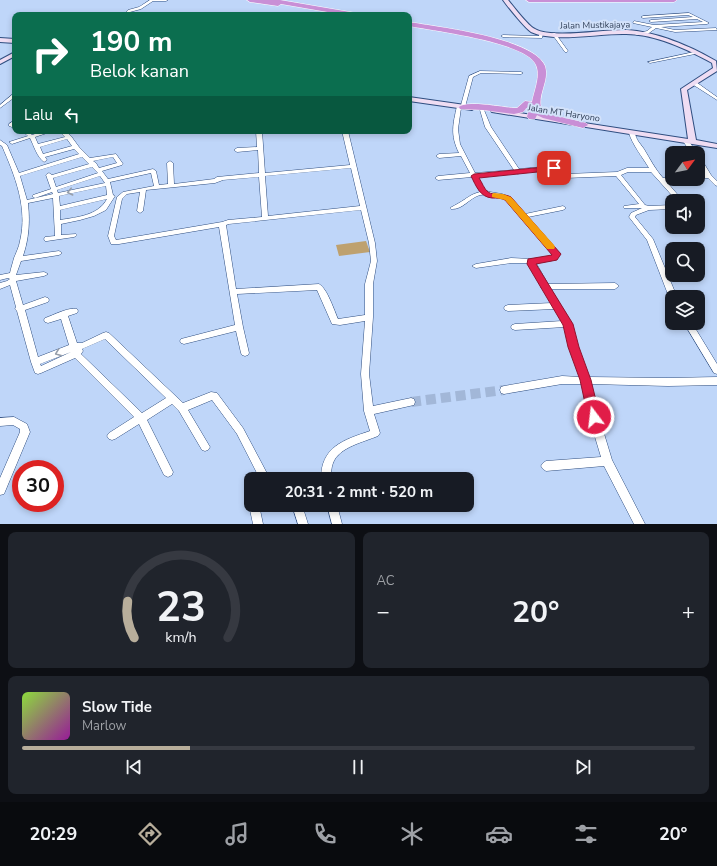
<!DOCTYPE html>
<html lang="id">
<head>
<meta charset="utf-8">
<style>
	body { margin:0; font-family:"Nunito Sans",sans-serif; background:#20242c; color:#f1f3f6; height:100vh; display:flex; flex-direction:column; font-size:15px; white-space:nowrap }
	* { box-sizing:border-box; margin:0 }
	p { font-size:13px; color:#9ea1a6 }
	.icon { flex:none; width:22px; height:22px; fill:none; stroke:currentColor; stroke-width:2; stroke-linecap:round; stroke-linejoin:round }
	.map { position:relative; height:524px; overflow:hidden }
	.details { display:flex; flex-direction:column; gap:8px; padding:8px; background:#0d0f14; flex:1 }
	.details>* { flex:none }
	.top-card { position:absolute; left:12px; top:12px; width:400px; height:122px; border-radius:8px; box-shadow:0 2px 6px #0003; background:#0b6e4f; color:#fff; overflow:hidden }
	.needle { width:26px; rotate:58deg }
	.controls { position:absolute; left:665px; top:146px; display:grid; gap:8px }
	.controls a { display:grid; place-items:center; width:40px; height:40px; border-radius:8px; background:#171b24; box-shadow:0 2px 6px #0003; font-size:20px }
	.speed { position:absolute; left:12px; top:460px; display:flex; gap:8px; font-size:20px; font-weight:700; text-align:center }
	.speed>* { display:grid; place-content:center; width:52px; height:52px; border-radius:50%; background:#171b24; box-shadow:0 2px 6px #0003; line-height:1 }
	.speed .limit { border:6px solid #d22; background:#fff; color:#111 }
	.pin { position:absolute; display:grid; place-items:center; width:34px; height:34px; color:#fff; margin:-17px; border-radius:8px; box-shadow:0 2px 6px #0006 }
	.me { position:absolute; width:44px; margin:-22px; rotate:345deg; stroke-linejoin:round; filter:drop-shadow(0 0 3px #0008) }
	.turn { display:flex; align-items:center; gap:14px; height:84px; padding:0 12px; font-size:18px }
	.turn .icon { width:52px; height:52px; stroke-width:2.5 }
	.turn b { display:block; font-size:28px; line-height:34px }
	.then { display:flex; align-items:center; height:38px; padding:0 12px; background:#0003; gap:8px; font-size:15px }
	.big { font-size:30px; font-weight:700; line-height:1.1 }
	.details .card { flex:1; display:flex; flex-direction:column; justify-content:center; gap:6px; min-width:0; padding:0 14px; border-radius:8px; background:#20242c }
	.details .dial { align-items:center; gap:0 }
	.dial svg { height:104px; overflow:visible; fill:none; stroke:#363941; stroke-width:7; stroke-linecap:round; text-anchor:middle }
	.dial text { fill:#f1f3f6; stroke:none }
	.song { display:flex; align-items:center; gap:12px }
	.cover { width:48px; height:48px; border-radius:6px; background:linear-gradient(135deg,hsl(90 70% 55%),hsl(300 70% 35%)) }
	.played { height:4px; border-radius:2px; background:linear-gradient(90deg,#b8ae9b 25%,#363941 25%) }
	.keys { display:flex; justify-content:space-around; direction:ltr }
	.heat { display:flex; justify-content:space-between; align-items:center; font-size:22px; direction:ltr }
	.details .tiles { flex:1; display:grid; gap:8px; grid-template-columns:1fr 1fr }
	.card:last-child { grid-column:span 2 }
	.trip { position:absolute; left:244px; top:472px; width:230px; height:40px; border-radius:8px; background:#171b24; box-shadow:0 2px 6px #0003; font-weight:700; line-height:40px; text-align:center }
	.menu { display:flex; height:64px; justify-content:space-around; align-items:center; background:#090b0e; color:#9ea1a6 }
	.menu .icon { width:28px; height:28px }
	.menu .selected { color:#b8ae9b }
	.menu b { font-size:18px; color:#f1f3f6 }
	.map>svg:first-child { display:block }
</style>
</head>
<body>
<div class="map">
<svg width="717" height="524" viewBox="0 0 717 524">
	<rect width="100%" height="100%" fill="#bfd6f9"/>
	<!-- green -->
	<path fill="#bea16f" d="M366 241 370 252 339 256 336 245Z"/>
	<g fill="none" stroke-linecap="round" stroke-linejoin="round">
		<!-- street-tunnel -->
		<path stroke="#a2b7d8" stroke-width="10" stroke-dasharray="10 5" stroke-linecap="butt" d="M411 402 504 390"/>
		<!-- street casing -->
		<g stroke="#2f4e80" stroke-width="1">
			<path id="street" d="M150 0H168L166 1H153L141 9 130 12 128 15H124L128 10 139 7Z
				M689 13 709 23 707 24 661 27 675 30 716 28 717 30 675 32 656 28 649 33 637 35 635 34 647 31 652 27 633 23 634 21 654 25 703 22 697 19 651 22 649 21 651 20 693 17 688 15 643 18 641 17 643 16Z
				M540 32 543 33 542 38 503 37 501 36 503 35 539 36Z
				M553 33H555L568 51 567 52H565L552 34Z
				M694 52H695V54L650 63 648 62Z
				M480 71 521 72 523 73 521 74 481 73 473 77 465 107 463 108H461L458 129 460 144 475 173 514 170 485 127 480 110 482 109 484 110 491 127 519 169 552 166 566 174 617 172 627 168H649C643 158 632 144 629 133L632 131 635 133C636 140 640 143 644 149 650 159 655 169 663 178H672V179H680L677 181H666L683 201H677L651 172H628L621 175 645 205 649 206 672 205V209L649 210 636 215 635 217 653 239 677 297H672V299L669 297 647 240 629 217 631 213 642 208H624L623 207 624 206 639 204 616 176 565 178 551 170 521 172 518 174 516 173 477 176 484 190 490 192 502 194 510 197 525 214 563 206 566 208 563 210 528 217 560 254 556 260 536 263 548 284 615 283 619 286 615 289H551L572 324 577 347 589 377 668 378 717 377V385L668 386 591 384 596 407 612 460 645 524H634L604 466 546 471 543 469 541 466 543 463 546 461 601 457 586 407 582 384H562L504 394 501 393 500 390 501 387 504 386 562 376 580 377 569 347 565 327 515 330 512 329 511 327 512 325 515 324 562 321 555 309 508 311 505 310 504 308 505 306 508 305 552 303 544 289 540 287 541 286 528 263H511L476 268 472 266 476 264 511 258 532 259 552 256 553 254 506 199C502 197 498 197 493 196 488 196 485 194 480 195 469 198 463 210 451 209L450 208C453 206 456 205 459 203 466 199 471 194 480 192L472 177 438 180 435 178 438 176 470 173 461 156 439 158 436 156 439 154 459 153C450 135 453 124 457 106L459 105H461L469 76Z
				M692 82H696L717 97V100L692 84Z
				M13 94H15V97L0 108V105Z
				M15 120V128L9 126V124Z
				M22 131H28L32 135 44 131H53L35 137 38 144 65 137 59 131H65L71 136 79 147 90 158 116 154 123 164 122 165 102 171 108 179 153 169 156 171 159 185 168 184 167 163 170 161 173 163 174 184 214 179 217 177 259 173 258 150 237 152 234 150 237 148 257 147 256 131H262L265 173 350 165 342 131H348L375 243 377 261 373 284V317L369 374 373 406 411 398 414 399 415 402 414 405 374 414 380 433 378 436C364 442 339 447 333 463 331 468 331 474 331 479H321C321 447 343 440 370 431L364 411 361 374 365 321 340 325 332 324 317 290 237 294 243 327 249 353 248 355 245 356 242 355 241 353 236 331 184 344 181 343 180 341 181 339 235 325 219 227 119 244H111L108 236 117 197 123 192 154 186 151 173 110 182 113 195 115 196 106 210 94 216 80 220 61 224V235L76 234 77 235 76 236 74 237 47 241H45L44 239 45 237 55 236 53 198 28 203C30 222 29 238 23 256L59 251 62 253 59 255 21 261 16 275 44 272 48 274 44 276 16 281 23 305 45 297 48 298 49 300 48 302 25 310 38 357 69 345 61 319 48 323 45 322 44 320 45 318C54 315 68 307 77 309L78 311 77 313 68 316 77 343H82L103 333 106 332 109 333 183 403 211 392 217 393 243 428 270 479H260L237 434 212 400 188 410 210 447 208 450 205 451 202 450 179 411 172 404 147 420 173 472 172 475 168 477 164 475 139 424 115 439 112 440 109 439 107 436 109 433 134 417 75 358 41 373 38 374 35 373 31 362 17 311 15 309 16 307 10 285 0 289V283L7 281 10 279 8 278 0 280V275L10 273C11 268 13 262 14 258 16 253 19 247 20 241 28 208 15 176 2 146L0 145V140L7 145 19 173 79 154 74 149 45 157 47 160 44 162C37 157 34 146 30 138L12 144 9 142 28 136ZM67 139 72 146 43 154 40 147ZM82 157 89 164 52 175 49 173 47 174 46 175 51 189 33 195 32 196 35 198 52 192 53 194 27 200 20 176ZM113 157 117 163 99 168 96 163 93 161ZM92 167 98 173 56 187 53 178ZM351 168 360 206 268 216 265 176ZM100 176 105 183 58 193 57 190ZM259 177 262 217 228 220 222 222 116 240 114 236 122 199 127 194 140 192 137 211 140 213 143 211 146 190 215 183 223 180ZM106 186 107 195 60 206 59 196ZM107 199C98 216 77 217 60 220V210ZM361 210 369 243 371 261 365 284V315L338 319C334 310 327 288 319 284L236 289 226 225 229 224ZM105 339 166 398 142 413 81 354 83 351 82 349ZM71 352 41 366 40 364Z
				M686 139 688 140 697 153H691L683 141Z
				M698 156 700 157 711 175 717 181V186L715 185 708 178 698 179V175H705L698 163Z
				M684 323H692L717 364V374L714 373Z
				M14 417 27 424 30 432 4 494 0 495V478L20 432V429L13 425 0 426V418Z
				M250 501 251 505H259L263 524H253L249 505Z
				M292 505H302L308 524H298Z
				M327 505H337L342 524H332Z"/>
		</g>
		<!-- secondary casing -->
		<g stroke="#2f4e80" stroke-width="2">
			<path id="secondary" d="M503 0H508C514 7 528 26 535 29 553 39 605 29 627 30 657 32 690 46 716 61L717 71 687 90 696 140 717 144V148L492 112 491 111 494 109 688 139 681 89 713 68 712 63C687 49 655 34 626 34 600 33 554 43 531 32 525 28 508 7 503 0Z
				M0 38 15 39V43L0 42Z
				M15 52V56L0 64V60Z
				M409 97 472 106 475 108 472 110 409 101Z"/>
		</g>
		<!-- highway casing -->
		<g stroke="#fff" stroke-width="1">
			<path id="highway" d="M247 0H280L356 13 359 15H345L281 4 278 6 250 2Z
				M526 0H677L674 2H529Z
				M409 22C438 27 534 38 545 66 550 81 536 96 542 110L549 114 586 123 588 125 583 128 543 118 537 115 535 119H529L527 117 530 105 523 112 514 114 483 110 460 109 459 107C467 100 502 107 514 108H517L525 101 532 102C534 91 541 76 536 65 527 42 434 31 409 26Z"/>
		</g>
		<!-- street -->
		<use href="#street" fill="#fff" fill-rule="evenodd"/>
		<!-- secondary -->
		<use href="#secondary" fill="#efddf3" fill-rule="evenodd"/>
		<!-- highway -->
		<use href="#highway" fill="#c98fd6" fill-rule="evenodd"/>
	</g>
	<!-- one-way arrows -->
	<defs><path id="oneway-chevron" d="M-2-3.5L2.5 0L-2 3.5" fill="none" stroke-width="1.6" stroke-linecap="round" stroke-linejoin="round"/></defs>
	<g stroke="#969eaa">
		<use href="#oneway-chevron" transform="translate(70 192) rotate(167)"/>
		<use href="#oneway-chevron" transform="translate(58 353) rotate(159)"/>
	</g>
	<!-- route -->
	<path fill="#e11d48" stroke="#92132f" d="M554 166 558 168 557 170 479 178C482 182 484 189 488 192 494 196 504 193 511 197L561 254 557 260 536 264 573 324 579 347 591 380 600 417 599 421 594 422 590 421 588 417 580 380 568 347 563 325 527 264 528 259 552 255 505 200C501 198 497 198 492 198 480 197 476 186 471 176L474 174Z"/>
	<!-- slow -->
	<path fill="#f59e0b" d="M494 193 503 194 511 197 554 245 555 247 554 249H547L505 200 492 197V194Z"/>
	<g text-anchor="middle" stroke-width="4" stroke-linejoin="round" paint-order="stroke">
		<!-- far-street labels -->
		<g font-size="9" fill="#2d3c54" stroke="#d3e2fa">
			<text transform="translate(595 25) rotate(-1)" y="3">Jalan Mustikajaya</text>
			<text transform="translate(564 113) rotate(9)" y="3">Jalan MT Haryono</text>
		</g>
	</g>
</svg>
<div class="controls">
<a><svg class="needle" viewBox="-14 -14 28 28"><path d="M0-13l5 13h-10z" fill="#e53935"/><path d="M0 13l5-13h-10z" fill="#9ea1a6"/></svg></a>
<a><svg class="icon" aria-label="sound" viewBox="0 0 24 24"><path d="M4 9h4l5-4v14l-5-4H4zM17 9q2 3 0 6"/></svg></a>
<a><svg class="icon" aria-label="search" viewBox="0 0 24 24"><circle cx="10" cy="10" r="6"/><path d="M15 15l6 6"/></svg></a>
<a><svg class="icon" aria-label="layers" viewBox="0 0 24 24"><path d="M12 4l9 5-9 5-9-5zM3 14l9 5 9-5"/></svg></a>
</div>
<div class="speed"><div class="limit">30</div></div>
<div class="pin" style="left:554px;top:168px;background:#d93025"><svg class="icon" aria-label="arrive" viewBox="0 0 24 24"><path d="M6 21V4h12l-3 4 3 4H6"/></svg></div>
<svg class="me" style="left:594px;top:417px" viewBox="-20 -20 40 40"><circle r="17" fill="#e11d48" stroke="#fff" stroke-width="3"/><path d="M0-11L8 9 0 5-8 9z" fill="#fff"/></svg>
<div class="trip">20:31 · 2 mnt · 520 m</div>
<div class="top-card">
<div class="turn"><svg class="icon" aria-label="right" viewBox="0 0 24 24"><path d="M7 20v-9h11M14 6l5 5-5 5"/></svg><div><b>190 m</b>Belok kanan</div></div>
<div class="then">Lalu<svg class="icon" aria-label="left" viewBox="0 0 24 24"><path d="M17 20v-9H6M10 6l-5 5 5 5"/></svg></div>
</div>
</div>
<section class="details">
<div class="tiles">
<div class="card dial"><svg viewBox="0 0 100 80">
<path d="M14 69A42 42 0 1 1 86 69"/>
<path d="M14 69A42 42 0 0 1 9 41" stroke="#b8ae9b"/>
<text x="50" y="56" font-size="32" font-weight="700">23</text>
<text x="50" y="72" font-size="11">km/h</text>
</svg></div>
<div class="card"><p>AC</p>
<div class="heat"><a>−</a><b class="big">20°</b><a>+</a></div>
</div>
<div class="card">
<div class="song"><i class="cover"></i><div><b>Slow Tide</b><p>Marlow</p></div></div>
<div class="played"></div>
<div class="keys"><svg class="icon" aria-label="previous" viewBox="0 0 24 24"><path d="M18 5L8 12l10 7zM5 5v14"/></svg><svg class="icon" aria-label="pause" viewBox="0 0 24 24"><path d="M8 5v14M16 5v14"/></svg><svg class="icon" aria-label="next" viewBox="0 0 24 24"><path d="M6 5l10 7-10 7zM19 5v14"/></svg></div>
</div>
</div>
</section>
<nav class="menu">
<b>20:29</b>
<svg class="icon selected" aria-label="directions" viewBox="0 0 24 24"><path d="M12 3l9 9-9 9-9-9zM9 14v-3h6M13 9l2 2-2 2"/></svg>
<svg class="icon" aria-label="music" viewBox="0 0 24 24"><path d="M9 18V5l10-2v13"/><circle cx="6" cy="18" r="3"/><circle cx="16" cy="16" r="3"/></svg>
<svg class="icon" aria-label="phone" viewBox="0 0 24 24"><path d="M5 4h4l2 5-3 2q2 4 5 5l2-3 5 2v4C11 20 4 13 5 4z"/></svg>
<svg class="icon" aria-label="climate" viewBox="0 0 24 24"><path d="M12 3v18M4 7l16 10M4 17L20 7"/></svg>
<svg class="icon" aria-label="car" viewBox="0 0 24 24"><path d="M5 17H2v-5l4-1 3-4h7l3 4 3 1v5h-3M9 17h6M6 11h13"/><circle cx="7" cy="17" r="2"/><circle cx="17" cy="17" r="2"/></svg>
<svg class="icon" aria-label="filters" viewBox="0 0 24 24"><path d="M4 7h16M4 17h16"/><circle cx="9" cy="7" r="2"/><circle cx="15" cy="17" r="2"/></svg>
<b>20°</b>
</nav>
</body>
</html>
